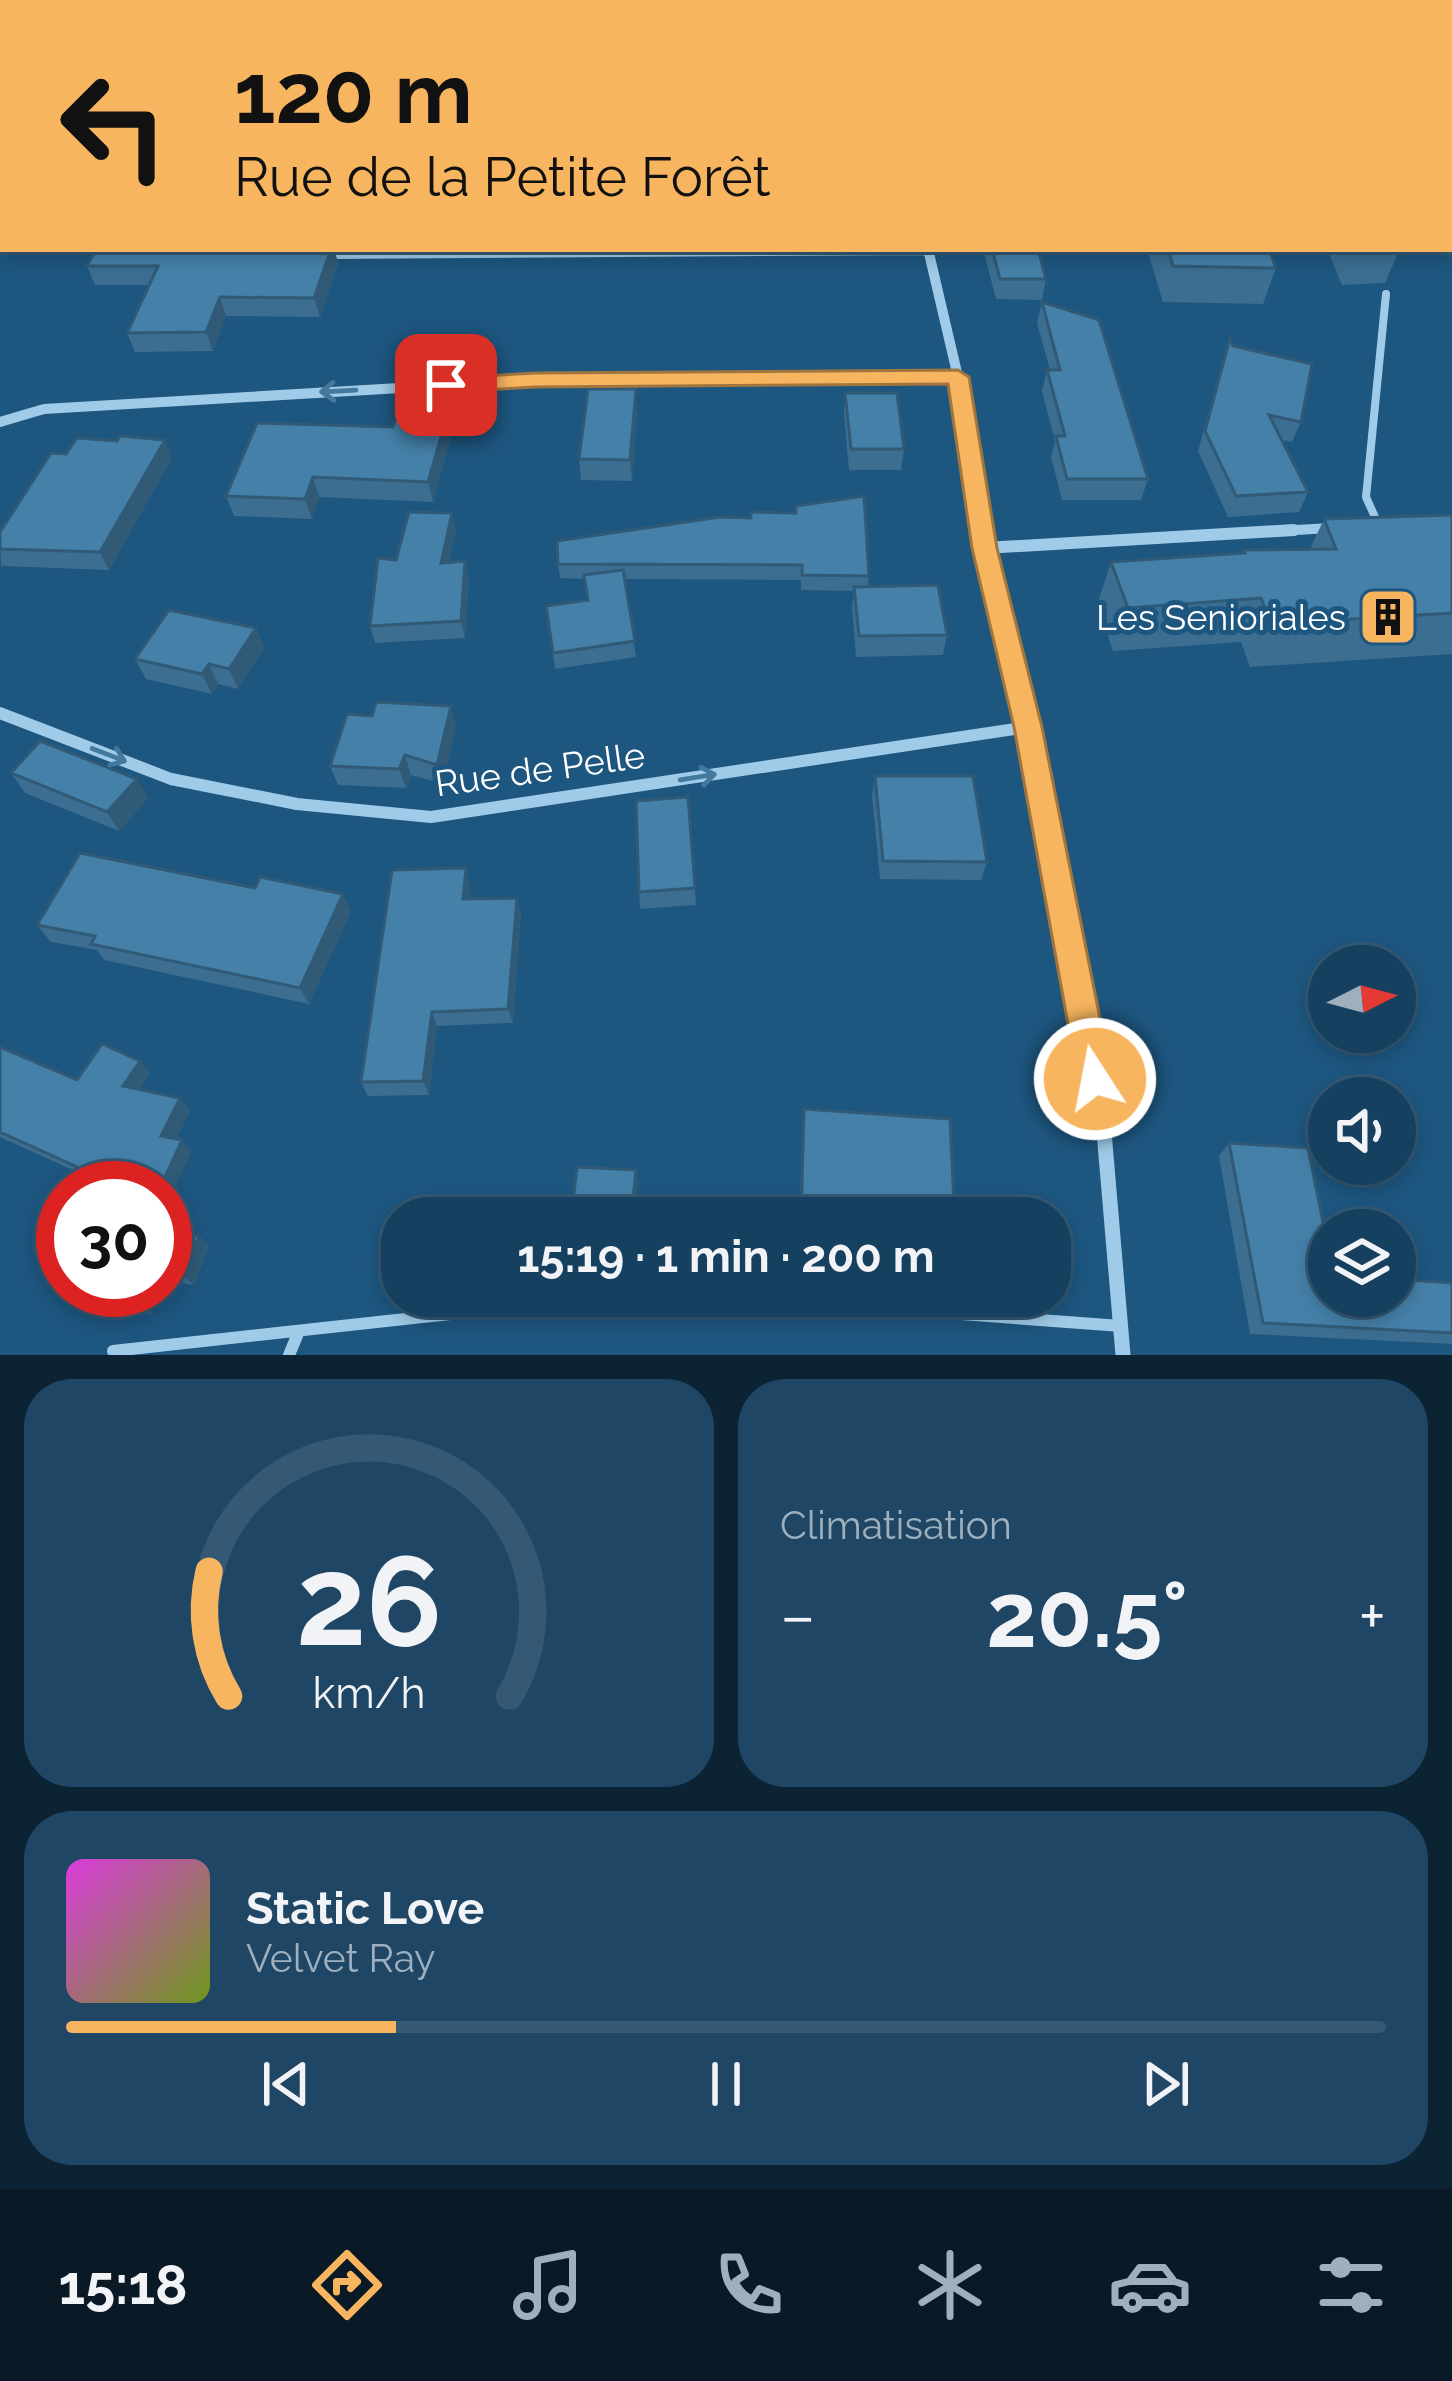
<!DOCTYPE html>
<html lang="fr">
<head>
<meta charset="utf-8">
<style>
	body { margin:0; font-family:Raleway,sans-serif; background:#1f4765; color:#f1f3f6; height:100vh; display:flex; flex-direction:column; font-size:45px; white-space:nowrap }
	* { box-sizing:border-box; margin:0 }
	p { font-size:39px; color:#9eafbd }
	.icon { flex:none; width:66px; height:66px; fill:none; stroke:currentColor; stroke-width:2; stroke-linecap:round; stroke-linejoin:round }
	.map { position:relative; height:1355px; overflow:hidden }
	.drawer { display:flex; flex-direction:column; gap:24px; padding:24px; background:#0c2334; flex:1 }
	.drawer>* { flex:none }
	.top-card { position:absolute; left:0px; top:0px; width:1452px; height:252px; box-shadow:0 6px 18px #0003,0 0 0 3px #355974; background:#f8b55f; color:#111; overflow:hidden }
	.needle { width:78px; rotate:84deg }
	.fabs { position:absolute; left:1308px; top:945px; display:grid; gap:24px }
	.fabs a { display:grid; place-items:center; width:108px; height:108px; border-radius:50%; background:#16405f; box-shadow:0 6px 18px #0003,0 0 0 3px #355974; font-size:60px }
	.speed { position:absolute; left:36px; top:1161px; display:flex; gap:24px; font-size:60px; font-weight:700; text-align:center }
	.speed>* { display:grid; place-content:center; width:156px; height:156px; border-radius:50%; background:#16405f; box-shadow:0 6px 18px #0003,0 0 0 3px #355974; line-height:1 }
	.speed .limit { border:18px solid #d22; background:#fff; color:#111 }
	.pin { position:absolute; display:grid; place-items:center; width:102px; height:102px; color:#fff; margin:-51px; border-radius:24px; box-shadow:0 6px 18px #0006 }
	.me { position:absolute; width:132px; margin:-66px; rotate:349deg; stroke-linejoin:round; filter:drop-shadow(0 0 9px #0008) }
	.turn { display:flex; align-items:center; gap:42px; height:252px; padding:0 36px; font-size:54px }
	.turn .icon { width:156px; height:156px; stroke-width:2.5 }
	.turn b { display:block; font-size:84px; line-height:102px }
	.big { font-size:90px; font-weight:700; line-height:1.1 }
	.drawer .widget { flex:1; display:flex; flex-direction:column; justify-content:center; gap:18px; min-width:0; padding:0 42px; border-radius:48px; background:#1f4765 }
	.drawer .dial { align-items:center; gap:0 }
	.dial svg { height:312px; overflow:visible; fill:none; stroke:#355974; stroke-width:7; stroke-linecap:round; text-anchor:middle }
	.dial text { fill:#f1f3f6; stroke:none }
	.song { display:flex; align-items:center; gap:36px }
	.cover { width:144px; height:144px; border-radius:18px; background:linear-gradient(135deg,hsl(300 70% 55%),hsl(80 70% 35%)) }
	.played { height:12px; border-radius:6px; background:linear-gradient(90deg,#f8b55f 25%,#355974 25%) }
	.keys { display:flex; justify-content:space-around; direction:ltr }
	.heat { display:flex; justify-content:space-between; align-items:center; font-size:66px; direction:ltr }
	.drawer .tiles { flex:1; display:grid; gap:24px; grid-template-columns:1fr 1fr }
	.widget:last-child { grid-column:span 2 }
	.trip { position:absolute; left:381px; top:1197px; width:690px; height:120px; border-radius:48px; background:#16405f; box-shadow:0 6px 18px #0003,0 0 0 3px #355974; font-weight:700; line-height:120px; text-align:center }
	.tab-bar { display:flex; height:192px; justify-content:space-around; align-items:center; background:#091a26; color:#9eafbd }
	.tab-bar .icon { width:84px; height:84px }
	.tab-bar .active { color:#f8b55f }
	.tab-bar b { font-size:54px; color:#f1f3f6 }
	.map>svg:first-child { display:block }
</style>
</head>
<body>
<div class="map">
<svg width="1452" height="1355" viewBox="0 0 1452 1355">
	<rect width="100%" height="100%" fill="#1d567f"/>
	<!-- green -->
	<path fill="#2d6f9b" d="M0 0H308L3 3V176Z"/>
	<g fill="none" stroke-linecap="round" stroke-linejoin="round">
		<!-- service-far1 -->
		<path stroke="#a0cbe8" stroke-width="8" d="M1379 526 1366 497 1386 294"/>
		<!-- service -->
		<path stroke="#a0cbe8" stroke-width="12" d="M719 1296 1121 1326
			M113 1351 614 1296
			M289 1355 299 1331"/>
		<!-- minor-far2 -->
		<path stroke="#a0cbe8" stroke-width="10" d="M928 249 958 377 983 533
			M324 254 928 250
			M0 422 44 409 536 380 958 377
			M1242 533 1331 528"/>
		<!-- minor-far1 -->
		<path stroke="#a0cbe8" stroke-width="12" d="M982 530 1028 727 1061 900
			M985 548 1294 530
			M0 713 171 779 297 804 431 817 1028 727"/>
		<!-- minor -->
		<path stroke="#a0cbe8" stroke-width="15" d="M1060 897 1103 1120 1123 1355"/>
	</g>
	<!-- wall -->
	<path fill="#3b6e91" d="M984 0H1032V3H985Z
		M1373 0H1452V131H1449V3H1374Z
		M1449 136 1452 142V211H1449Z
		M0 177H3V247H0Z
		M96 249H334L338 263 320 317 226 316 213 351 135 352 127 333 149 285H95L87 266Z
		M983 249H1038L1046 279 1042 300 996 299Z
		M1147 249H1269L1276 268 1263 304 1163 302Z
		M1327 249H1400L1385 283 1342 285Z
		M1042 302 1148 479 1141 500H1062L1051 457 1055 441 1042 391 1047 370H1050L1037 323Z
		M1230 338 1233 346 1301 422 1292 442 1282 440 1308 492 1299 512 1228 517 1198 451Z
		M845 393 904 449 901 470H849L844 414Z
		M637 410 632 481 581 480 579 459Z
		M448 413 452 433 433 502 319 497 312 519 234 516 226 496 393 427Z
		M172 458 109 570 1 566 0 532Z
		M1452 515V654L1250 667 1241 642 1113 651 1097 605 1111 562 1242 553 1244 550 1310 549 1324 519Z
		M720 517 869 576 868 586 947 635 943 655 856 657 852 607 854 591 801 590V580L624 579 636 657 555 669 546 606 587 600 584 579 560 578 558 564Z
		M456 530 449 562 469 578 465 638 375 643 370 626 396 560Z
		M256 628 264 648 238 689 218 684 212 694 146 679 135 659Z
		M372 716 456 726 443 784 411 775 406 788 338 785 330 766Z
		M11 773 148 798 119 831 25 793Z
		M875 776 987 862 981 880 880 879 872 795Z
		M688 797 696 905 640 909 639 892Z
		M470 884 469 899 517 898 521 913 513 1023 437 1026 429 1095 368 1096 361 1082Z
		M351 911 309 1004 104 960 97 950 51 942 37 925Z
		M0 1047 77 1080 150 1073 139 1089 190 1110 176 1139 192 1151 104 1184 0 1137Z
		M804 1109 954 1204 948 1217 862 1210V1218H799Z
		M1229 1143 1329 1296 1452 1283V1344L1250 1334 1219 1156Z
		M165 1232 199 1236 209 1246 194 1285 165 1280Z
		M160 1290 151 1314 68 1301 55 1292Z"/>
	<!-- shaded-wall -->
	<path fill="#305a76" d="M331 249H334L338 263 320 317 314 298Z
		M220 297 226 316 213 351 206 332Z
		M636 389 637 410 632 481 630 460Z
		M448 413 452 433 433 502 428 482Z
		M165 440 172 458 109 570 100 552Z
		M313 477 319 497 312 519 305 499Z
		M452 513 456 530 445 580 441 563Z
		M465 561 469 578 465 638 461 621Z
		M256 628 264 648 238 689 229 669Z
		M209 664 218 684 212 694 202 674Z
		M451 706 456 726 443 784 437 765Z
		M405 755 411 775 406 788 399 769Z
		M137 779 148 798 119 831 107 812Z
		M466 868 470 884 468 915 463 899Z
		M343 894 351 911 309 1004 300 988Z
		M517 898 521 913 513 1023 508 1009Z
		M432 1012 437 1026 429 1095 423 1081Z
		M140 1061 150 1073 134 1098 123 1086Z
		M180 1098 190 1110 172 1147 161 1136Z
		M182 1140 192 1151 165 1210V1188H160Z
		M636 1170 638 1184 634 1218H631Z
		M199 1236 209 1246 194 1285 183 1276Z
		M146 1290H160L151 1314 140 1306Z"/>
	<!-- building -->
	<path fill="#4580a9" stroke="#305a76" stroke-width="3" d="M409 0H535L534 3H407Z
		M576 0H619V3H576Z
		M779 0H822L823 3H779Z
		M1391 0H1452V98H1449V3H1392Z
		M1449 136 1452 142V176H1449Z
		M0 177H3V229H0Z
		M96 249H331L314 298 220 297 206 332 127 333 158 266H87Z
		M992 249H1038L1046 279H1000Z
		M1168 249H1269L1276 268 1173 266Z
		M1042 302 1099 320 1148 479H1067L1056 436H1065L1047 370H1060Z
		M1230 338 1233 346 1312 364 1301 422 1269 415 1308 492 1236 496 1205 431Z
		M588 389H636L630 460 579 459Z
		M845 393H897L904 449H851Z
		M398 411 448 413 428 482 313 477 305 499 226 496 257 423 393 427Z
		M120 436 165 440 100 552 0 549V532L51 453 66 454 77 438 117 441Z
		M864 496 869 576 802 575V565L558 564 557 541 720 517 751 518V512L796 513V506Z
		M409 512 452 513 441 563 465 561 461 621 370 626 378 558 396 560Z
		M1452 515V613L1271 624 1261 598 1128 608 1111 562 1245 553 1244 550 1336 549 1324 519Z
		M623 570 635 641 553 653 546 606 588 600 584 575Z
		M938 585 947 635 859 636 854 587Z
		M169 610 256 628 229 669 209 664 202 674 135 659Z
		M376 702 451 706 437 765 405 755 399 769 330 766 347 714 372 716Z
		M40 741 137 779 107 812 11 773Z
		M875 776H973L987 862 883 861Z
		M688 797 695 888 639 892 636 801Z
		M80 853 255 888 260 877 343 894 300 988 91 944 95 936 37 925Z
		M466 868 463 899 517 898 508 1009 432 1012 423 1081 361 1082 392 870Z
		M102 1044 140 1061 123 1086 180 1098 161 1136 182 1140 160 1188H102L106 1180 0 1132V1047L77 1080Z
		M804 1109 950 1119 954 1204 862 1197V1218H801Z
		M1229 1143 1308 1148 1329 1252V1296H1395V1279L1452 1283V1333L1263 1323Z
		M577 1167 636 1170 631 1218H571Z
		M165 1232 199 1236 183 1276 165 1273Z
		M63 1274V1290H146L140 1306 55 1292Z"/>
	<!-- one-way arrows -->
	<defs><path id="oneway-shaft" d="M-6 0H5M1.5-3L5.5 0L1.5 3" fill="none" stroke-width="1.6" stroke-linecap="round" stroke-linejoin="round" transform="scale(3)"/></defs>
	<g stroke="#44799e">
		<use href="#oneway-shaft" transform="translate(338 391) rotate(177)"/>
		<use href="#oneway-shaft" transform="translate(109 755) rotate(21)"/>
		<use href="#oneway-shaft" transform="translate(698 777) rotate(-9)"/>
	</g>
	<!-- route -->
	<path fill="#f8b55f" stroke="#a1763e" stroke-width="3" d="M958 370 969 377 997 548 1042 727 1112 1079 1107 1091 1095 1096 1083 1091 1078 1079 1014 727 972 548 948 384 536 387 446 392 435 385 446 378 536 373Z"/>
	<!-- icons -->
	<defs>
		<g id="building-square" transform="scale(3)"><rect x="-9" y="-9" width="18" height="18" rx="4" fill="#f8b55f" stroke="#1d567f"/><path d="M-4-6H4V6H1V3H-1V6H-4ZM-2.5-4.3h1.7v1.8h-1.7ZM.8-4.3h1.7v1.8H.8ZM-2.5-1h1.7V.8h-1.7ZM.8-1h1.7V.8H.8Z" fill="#111"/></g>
	</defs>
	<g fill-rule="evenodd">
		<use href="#building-square" x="1388" y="617"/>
	</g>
	<g text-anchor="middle" stroke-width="10" stroke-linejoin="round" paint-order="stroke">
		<!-- poi labels -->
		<g font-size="36" fill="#fff" stroke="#1d567f" text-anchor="end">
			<text x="1346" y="630">Les Senioriales</text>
		</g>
		<!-- street labels -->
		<g font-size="36" fill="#fff" stroke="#1d567f">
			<text transform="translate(540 769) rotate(-8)" y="13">Rue de Pelle</text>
		</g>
	</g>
</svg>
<div class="fabs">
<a><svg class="needle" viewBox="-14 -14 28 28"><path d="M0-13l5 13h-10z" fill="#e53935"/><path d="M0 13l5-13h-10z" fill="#9eafbd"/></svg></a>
<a><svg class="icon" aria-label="sound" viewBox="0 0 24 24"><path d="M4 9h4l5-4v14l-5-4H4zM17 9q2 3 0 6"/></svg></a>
<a><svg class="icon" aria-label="layers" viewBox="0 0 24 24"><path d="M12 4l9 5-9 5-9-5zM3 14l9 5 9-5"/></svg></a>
</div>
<div class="speed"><div class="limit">30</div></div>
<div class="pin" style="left:446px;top:385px;background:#d93025"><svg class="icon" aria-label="arrive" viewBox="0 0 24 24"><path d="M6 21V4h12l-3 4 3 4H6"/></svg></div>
<svg class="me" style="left:1095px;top:1079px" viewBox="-20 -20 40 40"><circle r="17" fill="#f8b55f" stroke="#fff" stroke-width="3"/><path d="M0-11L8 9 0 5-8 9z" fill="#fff"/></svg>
<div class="trip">15:19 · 1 min · 200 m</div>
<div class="top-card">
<div class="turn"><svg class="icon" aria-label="left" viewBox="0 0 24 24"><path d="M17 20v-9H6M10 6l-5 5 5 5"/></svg><div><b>120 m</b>Rue de la Petite Forêt</div></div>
</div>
</div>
<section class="drawer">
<div class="tiles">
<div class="widget dial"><svg viewBox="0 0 100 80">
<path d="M14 69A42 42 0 1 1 86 69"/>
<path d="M14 69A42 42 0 0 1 9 37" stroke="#f8b55f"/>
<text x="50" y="56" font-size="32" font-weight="700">26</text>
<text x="50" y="72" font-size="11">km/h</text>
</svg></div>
<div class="widget"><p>Climatisation</p>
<div class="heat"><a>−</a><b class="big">20.5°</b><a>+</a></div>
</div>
<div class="widget">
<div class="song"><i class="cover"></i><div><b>Static Love</b><p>Velvet Ray</p></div></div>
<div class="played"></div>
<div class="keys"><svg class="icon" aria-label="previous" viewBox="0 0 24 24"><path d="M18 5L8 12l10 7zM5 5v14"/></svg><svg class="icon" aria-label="pause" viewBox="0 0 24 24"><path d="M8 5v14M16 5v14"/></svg><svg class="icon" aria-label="next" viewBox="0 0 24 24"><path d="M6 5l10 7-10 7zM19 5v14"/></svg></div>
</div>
</div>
</section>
<nav class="tab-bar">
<b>15:18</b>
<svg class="icon active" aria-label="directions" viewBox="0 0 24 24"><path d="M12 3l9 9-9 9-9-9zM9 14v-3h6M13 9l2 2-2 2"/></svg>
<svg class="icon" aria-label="music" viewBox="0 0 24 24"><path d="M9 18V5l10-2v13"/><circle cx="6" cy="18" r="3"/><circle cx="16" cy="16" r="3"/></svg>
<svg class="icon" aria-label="phone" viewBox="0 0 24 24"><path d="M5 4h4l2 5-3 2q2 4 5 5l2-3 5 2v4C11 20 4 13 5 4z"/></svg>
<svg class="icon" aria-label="climate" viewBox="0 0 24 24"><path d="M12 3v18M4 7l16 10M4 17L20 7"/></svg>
<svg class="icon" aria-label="car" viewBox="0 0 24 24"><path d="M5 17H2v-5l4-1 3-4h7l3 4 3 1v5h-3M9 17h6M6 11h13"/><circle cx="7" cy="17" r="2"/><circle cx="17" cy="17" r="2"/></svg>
<svg class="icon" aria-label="filters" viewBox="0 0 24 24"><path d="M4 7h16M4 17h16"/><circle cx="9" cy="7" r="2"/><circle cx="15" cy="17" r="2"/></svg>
</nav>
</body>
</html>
